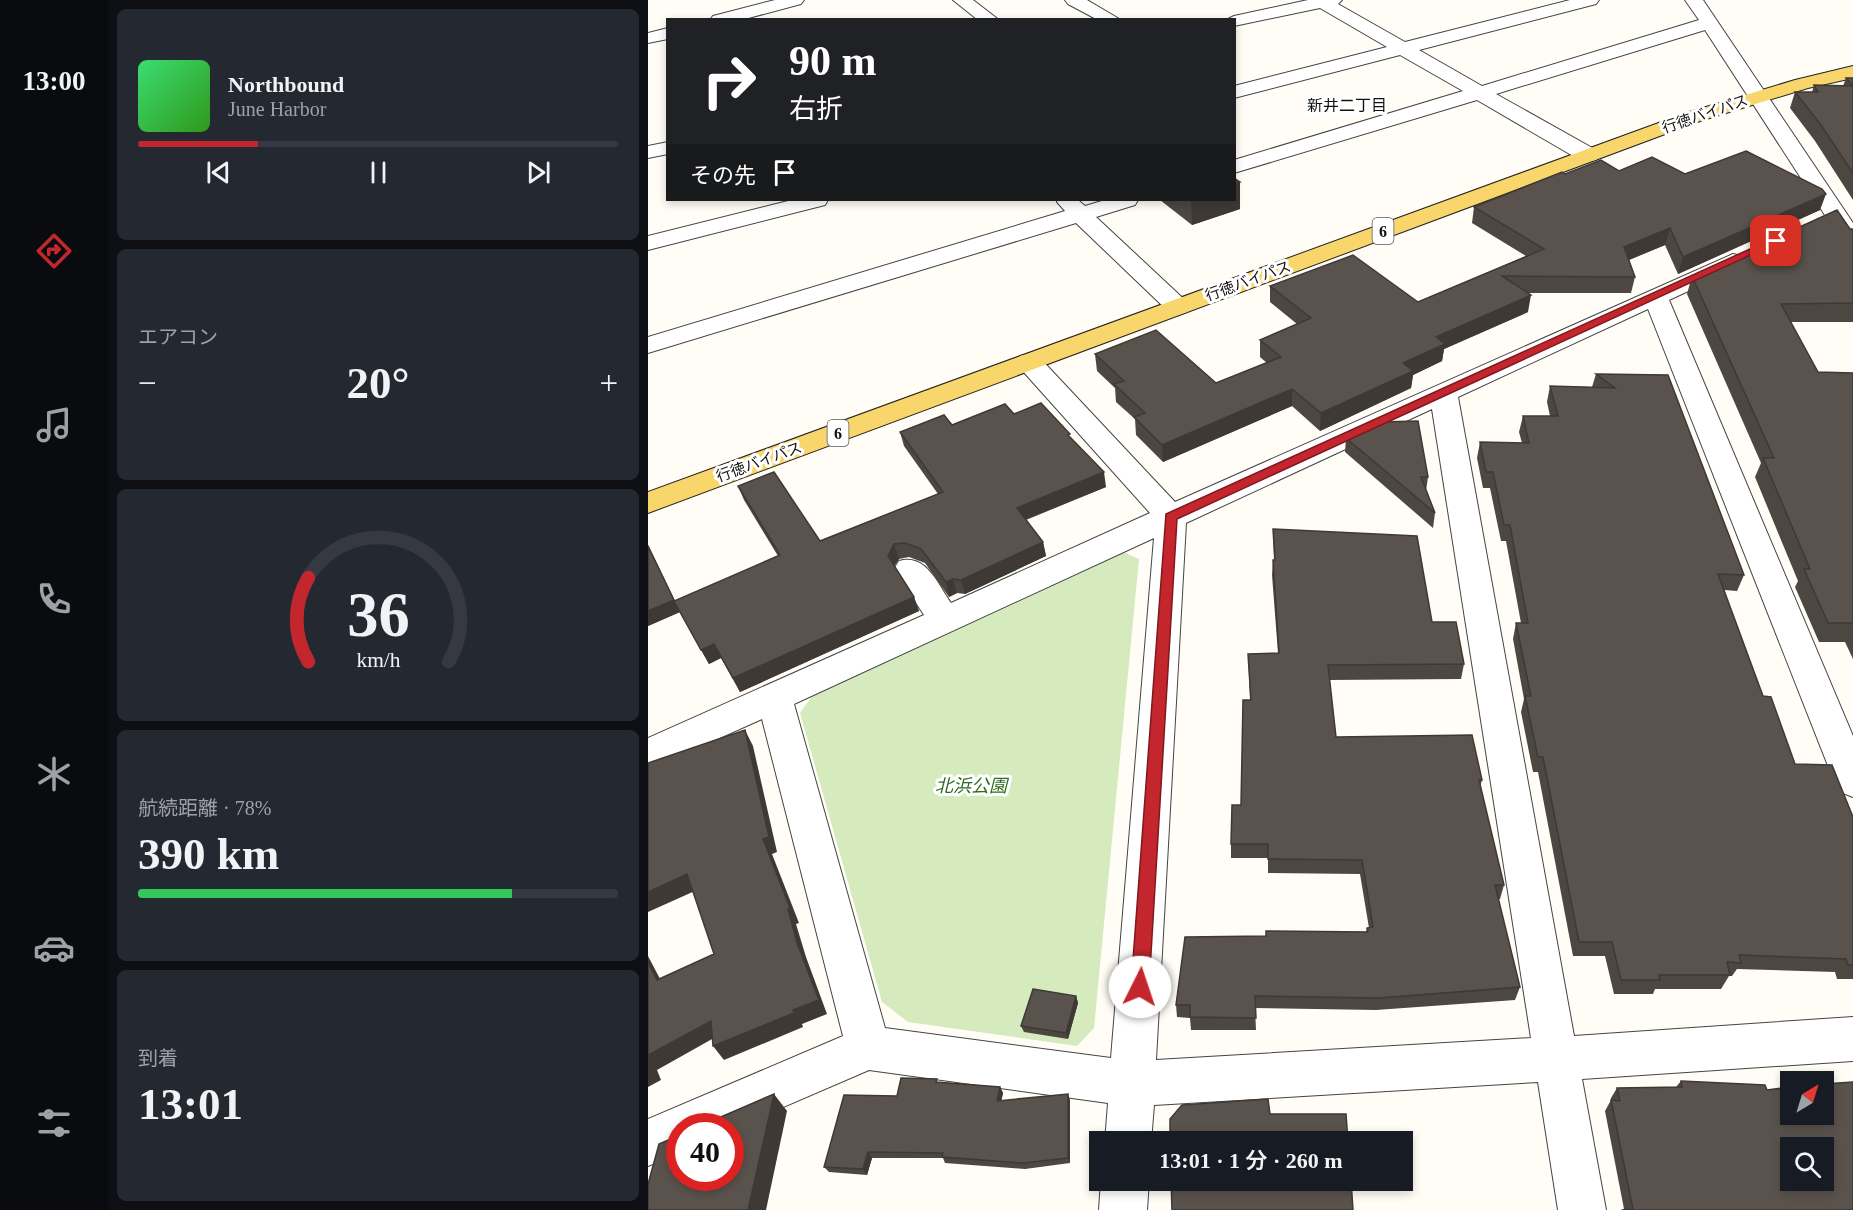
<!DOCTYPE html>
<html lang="ja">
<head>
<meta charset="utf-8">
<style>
	body { margin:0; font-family:"Times New Roman","Noto Sans JP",serif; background:#242831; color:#f1f3f6; height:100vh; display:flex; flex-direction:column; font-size:22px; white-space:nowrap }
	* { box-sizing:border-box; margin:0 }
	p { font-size:20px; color:#9ea1a6 }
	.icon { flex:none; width:33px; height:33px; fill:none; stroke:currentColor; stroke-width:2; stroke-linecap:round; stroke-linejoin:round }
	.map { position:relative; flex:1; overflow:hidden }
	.details { display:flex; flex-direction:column; gap:9px; padding:9px; background:#0d0f14; width:540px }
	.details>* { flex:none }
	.banner { position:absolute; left:18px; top:18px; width:570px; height:183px; border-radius:0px; box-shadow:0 3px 9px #0003; background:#202124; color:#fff; overflow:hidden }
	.needle { width:39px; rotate:38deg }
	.fabs { position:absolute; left:1132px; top:1071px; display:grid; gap:12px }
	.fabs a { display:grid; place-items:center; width:54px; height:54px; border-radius:0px; background:#171b24; box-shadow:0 3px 9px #0003; font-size:30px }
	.speed { position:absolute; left:18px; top:1113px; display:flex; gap:12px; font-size:30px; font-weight:700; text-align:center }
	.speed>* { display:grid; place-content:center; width:78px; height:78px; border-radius:50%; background:#171b24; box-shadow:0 3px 9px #0003; line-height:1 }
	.speed .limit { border:9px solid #d22; background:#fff; color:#111 }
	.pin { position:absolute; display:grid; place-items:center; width:51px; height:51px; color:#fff; margin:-26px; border-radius:12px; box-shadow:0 3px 9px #0006 }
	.me { position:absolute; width:66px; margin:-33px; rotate:4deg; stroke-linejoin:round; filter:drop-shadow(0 0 4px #0008) }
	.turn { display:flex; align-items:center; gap:21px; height:126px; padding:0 24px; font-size:27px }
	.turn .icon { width:78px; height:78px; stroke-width:2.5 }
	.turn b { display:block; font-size:42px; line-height:51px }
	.then { display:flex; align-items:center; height:57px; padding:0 24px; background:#0003; gap:12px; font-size:22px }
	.big { font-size:45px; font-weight:600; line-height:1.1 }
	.details .widget { flex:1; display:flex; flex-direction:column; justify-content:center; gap:9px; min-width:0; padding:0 21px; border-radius:9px; background:#242831 }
	.details .dial { align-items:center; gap:0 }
	.dial svg { height:156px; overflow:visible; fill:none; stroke:#363941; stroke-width:7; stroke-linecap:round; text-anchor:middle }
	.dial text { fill:#f1f3f6; stroke:none }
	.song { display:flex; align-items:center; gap:18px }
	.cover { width:72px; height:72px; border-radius:9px; background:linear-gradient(135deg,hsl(140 70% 55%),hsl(110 70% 35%)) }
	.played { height:6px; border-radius:3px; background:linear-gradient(90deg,#c4262e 25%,#363941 25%) }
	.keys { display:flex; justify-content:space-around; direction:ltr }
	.heat { display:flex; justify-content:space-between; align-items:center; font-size:33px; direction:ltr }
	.charge { height:9px; border-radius:4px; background:linear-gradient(90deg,#34c759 78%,#363941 0) }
	.trip { position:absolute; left:441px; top:1131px; width:324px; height:60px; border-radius:0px; background:#171b24; box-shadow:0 3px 9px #0003; font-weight:600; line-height:60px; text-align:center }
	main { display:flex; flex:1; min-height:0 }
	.tab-bar { display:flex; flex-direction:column; width:108px; justify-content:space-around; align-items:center; background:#090b0e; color:#9ea1a6 }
	.tab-bar .icon { width:42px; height:42px }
	.tab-bar .current { color:#c4262e }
	.tab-bar b { font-size:27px; color:#f1f3f6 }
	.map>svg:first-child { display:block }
</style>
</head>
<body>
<main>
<nav class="tab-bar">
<b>13:00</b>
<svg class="icon current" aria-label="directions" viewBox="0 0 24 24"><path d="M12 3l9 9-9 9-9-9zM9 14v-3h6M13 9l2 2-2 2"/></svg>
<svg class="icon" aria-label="music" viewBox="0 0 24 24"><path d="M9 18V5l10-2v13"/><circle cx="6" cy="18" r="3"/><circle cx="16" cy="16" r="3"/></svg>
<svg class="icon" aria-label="phone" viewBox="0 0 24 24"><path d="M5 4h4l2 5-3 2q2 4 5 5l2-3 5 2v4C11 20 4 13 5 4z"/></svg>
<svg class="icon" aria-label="climate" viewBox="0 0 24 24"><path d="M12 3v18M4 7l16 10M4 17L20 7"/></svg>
<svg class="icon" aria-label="car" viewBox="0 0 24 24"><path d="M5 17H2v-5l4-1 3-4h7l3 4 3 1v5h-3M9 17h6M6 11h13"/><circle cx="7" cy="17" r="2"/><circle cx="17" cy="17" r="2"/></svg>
<svg class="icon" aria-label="filters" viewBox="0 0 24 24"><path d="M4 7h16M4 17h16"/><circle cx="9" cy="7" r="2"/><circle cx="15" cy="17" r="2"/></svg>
</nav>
<section class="details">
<div class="widget">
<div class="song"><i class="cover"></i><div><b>Northbound</b><p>June Harbor</p></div></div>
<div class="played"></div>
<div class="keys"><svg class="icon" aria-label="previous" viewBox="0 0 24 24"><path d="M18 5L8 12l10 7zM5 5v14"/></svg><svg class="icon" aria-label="pause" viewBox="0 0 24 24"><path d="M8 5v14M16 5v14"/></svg><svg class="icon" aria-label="next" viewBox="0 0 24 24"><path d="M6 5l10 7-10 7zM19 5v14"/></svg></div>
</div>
<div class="widget"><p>エアコン</p>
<div class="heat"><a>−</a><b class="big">20°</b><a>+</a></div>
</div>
<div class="widget dial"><svg viewBox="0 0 100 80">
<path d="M14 69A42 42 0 1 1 86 69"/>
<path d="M14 69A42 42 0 0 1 14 26" stroke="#c4262e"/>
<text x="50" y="56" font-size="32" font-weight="700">36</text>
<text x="50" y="72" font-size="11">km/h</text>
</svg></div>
<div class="widget"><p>航続距離 · 78%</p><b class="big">390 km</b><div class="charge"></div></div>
<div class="widget"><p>到着</p><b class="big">13:01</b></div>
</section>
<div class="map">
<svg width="1205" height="1210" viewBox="0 0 1205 1210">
	<rect width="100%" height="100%" fill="#fffdf5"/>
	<!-- green -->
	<path fill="#d5ebbd" d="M475 552 491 559 446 1028 429 1046 260 1022 234 1002 152 713 164 696Z"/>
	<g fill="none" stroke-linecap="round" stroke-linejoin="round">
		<!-- minor casing -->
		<g stroke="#444" stroke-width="2">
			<path id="minor" d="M127 0H156L153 4 93 20H62L65 16Z
				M305 0H325L351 20H330Z
				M417 0H439L473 20H450L420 4Z
				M660 0H694L690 4 757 42 922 0H951L948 4 771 50 834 86 1051 20 1037 0H1055L1205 223V247L1197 245 1193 240 1057 30 848 94 948 150 951 155 948 160 940 161 932 160 829 100 586 173V160L815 91 752 55 586 98V86L739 47 672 8 586 26V20H578L586 16Z
				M20 28V39L0 43V33Z
				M20 142V154L0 158V146Z
				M144 200H180L177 205 0 250V236Z
				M410 200H430L437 206 457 200H490L487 205 448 217 539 302 543 307 539 312 530 315 521 312 428 223 0 353V337L417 211 409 202Z
				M1085 254 1094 256 1097 261 1094 266 1021 300 1205 736V797L1192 792 1186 781 1000 309 810 397 926 1036 1205 1017V1061L934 1079 958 1210H910L890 1082 506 1105 503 1142H457L460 1103 221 1070 82 1130V1126H32V1153L0 1166V1119L195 1036 114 719 0 770V738L276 615 246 569 251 561C278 553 289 583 303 603L502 513 372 368 368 362 372 356 381 354 390 356 527 502ZM784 409 883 1038 508 1060 538 523ZM506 538 463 1058 237 1028 146 704Z
				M453 1180H501L499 1210H451Z"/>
		</g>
		<!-- major casing -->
		<g stroke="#222" stroke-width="2">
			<path id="major" d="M1205 66V78L1160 88 1052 121 0 513V492L1038 113 1147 80Z"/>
		</g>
		<!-- minor -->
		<use href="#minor" fill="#fff" fill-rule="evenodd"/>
		<!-- major -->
		<use href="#major" fill="#f9d66b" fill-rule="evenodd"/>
	</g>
	<!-- wall -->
	<path fill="#4d4742" d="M1198 78H1205V200L1167 141 1142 108 1147 92H1164L1166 85 1195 86Z
		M971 171 1037 174 1172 210 1030 274 1017 245 981 260 987 277 983 293H880V312L796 349 794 361 765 375 763 388 672 431 644 406 515 462 488 435 487 419 468 402 467 388 449 371 447 354 568 383 619 363 612 357V340L649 324 622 302V286L770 302 878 256 824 223 826 207 917 174Z
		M512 200H586L592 209 544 225Z
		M1202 229H1205V322H1143L1170 372 1205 373V659L1197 642H1171L1147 587 1150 581 1107 477 1113 463 1039 294 1044 276Z
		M948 374 1020 375 1096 575 1089 591 1076 590 1115 696 1147 764 1205 817V979H1189L1187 972 1089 969 1084 976H1081L1073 989H1007L1005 994H966L957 956H925L890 772H885L873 712 876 699 865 639 868 623H873L858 541H853L842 488H835L829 458 832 442 874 443 871 432 875 416H902L899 402 902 386 944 387Z
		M366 414 423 439 458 487 378 520 395 542 398 556 317 594 309 593 301 597 277 563 261 557 251 559 246 566 266 597 271 611 92 692 73 658 61 664 30 608 32 612 0 626V545L27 601 130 556 96 500 90 486 172 541 290 494 256 446 252 432 304 425Z
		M698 438 780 477 778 491 787 513 785 528 697 452Z
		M625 529 784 622 816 664 813 679 681 680 688 737 834 780 832 787 856 885 852 899H850L872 987 867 1000 728 1010 607 1008 608 1030H543L542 1018 529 1017 528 1005 617 936 718 932 719 928H721L712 874 620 873V858H583V844L593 805 602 700 600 654 630 653 624 575 625 560H626Z
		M428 996 430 1003 420 1039 376 1032 373 1026Z
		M1033 1081 1119 1090 1205 1210H973L976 1209 957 1111 963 1100V1098L969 1088 1028 1087Z
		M290 1082 352 1087 355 1093 353 1101 422 1100V1163L377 1169 297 1163 295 1158H224L219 1175 181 1172 176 1167 249 1096Z"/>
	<!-- shaded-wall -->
	<path fill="#3f3936" d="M592 182V209L544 225 543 200H586V184Z
		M1178 194 1172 210 1030 274 1035 257Z
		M1022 228 1017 245 971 264 976 247Z
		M883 295 880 312 796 349 794 361 765 375 763 388 672 431 673 413 755 363 788 337Z
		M644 389V406L515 462 514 445Z
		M456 472 458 487 371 522 369 508Z
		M395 542 398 556 317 594 313 580Z
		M246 544 251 559 244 570 240 556Z
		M0 545 32 612 0 626Z
		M305 579 309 593 301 597 298 582Z
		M266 597 271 611 92 692 85 678Z
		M66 644 73 658 61 664 53 650Z
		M97 730 105 746 129 852 124 854 151 923 148 924 158 957 179 1014 154 1024 155 1027 76 1060 65 1046 145 1010 149 943 115 839Z
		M39 874 49 890 0 912V892Z
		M0 956 20 994 9 980 0 963Z
		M428 996 430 1003 420 1039 418 1033Z
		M63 1021 73 1034 9 1070 13 1080 0 1087V1055Z
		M352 1087 355 1093 352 1108 349 1101Z
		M126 1094 139 1111 118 1210H100Z
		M420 1094 422 1100V1163L420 1158Z
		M220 1152 224 1158 219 1175 215 1169Z"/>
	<!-- building -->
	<path fill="#5a524d" stroke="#3f3936" stroke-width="1.5" fill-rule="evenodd" d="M1198 78H1205V173L1173 125 1147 92H1170L1166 85 1205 86Z
		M1098 151 1174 189 1178 194 1035 257 1022 228 976 247 987 277 854 276 883 295 788 337 797 344 755 363 765 371 673 413 644 389 514 445 486 417 497 413 466 384 476 381 447 354 508 330 568 383 633 357 612 340 663 318 622 286 705 255 770 302 896 249 826 207 914 172 917 174 953 160 971 171 1004 157 1037 174Z
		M586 178 592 182 586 184Z
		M1189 210 1202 229H1205V303L1133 304 1170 372 1205 373V623H1180L1156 569H1162L1115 458H1126L1044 276Z
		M948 374 1020 375 1096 575 1070 574 1115 696 1123 697 1147 764 1184 765 1205 817V965H1200L1198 959 1091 955 1093 963 1079 962 1082 975H1011L1012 980H973L964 942H931L895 757H890L877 696H883L868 623H880L862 525H856L845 472H838L832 442 881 443 875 416H910L902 386 967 388Z
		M393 403 422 434 420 435 456 472 369 508 395 542 313 580 305 579 298 582 273 549 257 543 246 544 240 556 266 597 85 678 66 644 53 650 26 601 132 555 90 486 126 472 172 541 295 492 252 432 296 415 304 425 357 404 366 414Z
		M770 421 780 477H773L787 513 698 438 731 422Z
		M625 529 769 536 784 622H808L816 664 680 665 688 737 824 735 834 780H831L856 885H847L872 987 731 998 607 996 608 1018 542 1017V1005H528L537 937 618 936V931L720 932 719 928 725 927 714 860 620 859V844H583L584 805H593L595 700H603L600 654 631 653 625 560H627Z
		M0 546 26 600 0 611Z
		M97 730 121 837 115 839 142 908 140 909 149 943 171 1000 145 1010 146 1013 65 1046 63 1021 0 1055V963L9 980 66 954 39 874 0 892V763Z
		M385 989 428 996 418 1033 373 1026Z
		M253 1078 289 1079 288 1082 352 1087 349 1101 420 1094V1158L375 1163 294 1157 295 1153 220 1152 215 1169 176 1167 196 1095 249 1096Z
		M1033 1081 1117 1085 1119 1090 1143 1087V1114H1176V1084L1205 1082V1210H974L985 1209 963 1100 972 1101 969 1088 1034 1087ZM1143 1148H1176V1180H1143Z
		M126 1094 100 1210H0V1184L11 1144 32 1135V1178H82V1126H52Z
		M620 1099 622 1114H698L700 1142H522V1119L534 1105Z
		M523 1180H703L705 1210H524Z"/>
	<!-- route -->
	<path fill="#c4262e" stroke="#7f191e" stroke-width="1.5" d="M1124 239 1133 241 529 519 501 987 498 993 492 996 485 993 483 987 518 514Z"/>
	<g text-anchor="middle" stroke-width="6" stroke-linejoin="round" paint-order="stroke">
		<!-- far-street labels -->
		<g font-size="15" fill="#111" stroke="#fff">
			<text transform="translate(1057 114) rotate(-19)" y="5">行徳バイパス</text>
			<text transform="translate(600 281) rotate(-20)" y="5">行徳バイパス</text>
			<text transform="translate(111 462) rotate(-20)" y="5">行徳バイパス</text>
		</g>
		<!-- far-neighbourhood labels -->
		<g font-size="16" fill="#111" stroke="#fff">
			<text x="699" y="111">新井二丁目</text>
		</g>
		<!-- shield labels -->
		<g fill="#fff" stroke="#585858" stroke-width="1.5">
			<rect x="724.5" y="218" width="21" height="26" rx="4.5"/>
			<rect x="179.5" y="420" width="21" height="26" rx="4.5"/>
		</g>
		<g font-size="16" font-weight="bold" fill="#111">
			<text x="735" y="237">6</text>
			<text x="190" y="439">6</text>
		</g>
		<!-- park labels -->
		<g font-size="18" font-style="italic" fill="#2f6b1f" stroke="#fff">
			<text x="323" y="792">北浜公園</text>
		</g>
	</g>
</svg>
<div class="fabs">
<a><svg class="needle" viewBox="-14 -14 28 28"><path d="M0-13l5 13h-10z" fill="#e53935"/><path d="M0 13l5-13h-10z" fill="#9ea1a6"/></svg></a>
<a><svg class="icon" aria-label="search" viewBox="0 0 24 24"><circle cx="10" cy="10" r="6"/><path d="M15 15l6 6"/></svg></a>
</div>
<div class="speed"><div class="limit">40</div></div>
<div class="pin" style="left:1128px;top:241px;background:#d93025"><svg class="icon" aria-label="arrive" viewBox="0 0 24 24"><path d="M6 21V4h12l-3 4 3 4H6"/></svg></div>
<svg class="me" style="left:492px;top:987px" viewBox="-20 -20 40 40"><circle r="19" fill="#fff"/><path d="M0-13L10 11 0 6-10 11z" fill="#c4262e"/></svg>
<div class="trip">13:01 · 1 分 · 260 m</div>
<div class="banner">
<div class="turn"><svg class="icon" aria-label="right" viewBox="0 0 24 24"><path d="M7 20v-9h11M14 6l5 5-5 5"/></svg><div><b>90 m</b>右折</div></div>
<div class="then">その先<svg class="icon" aria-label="arrive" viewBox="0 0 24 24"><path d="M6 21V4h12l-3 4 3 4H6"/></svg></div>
</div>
</div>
</main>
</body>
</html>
